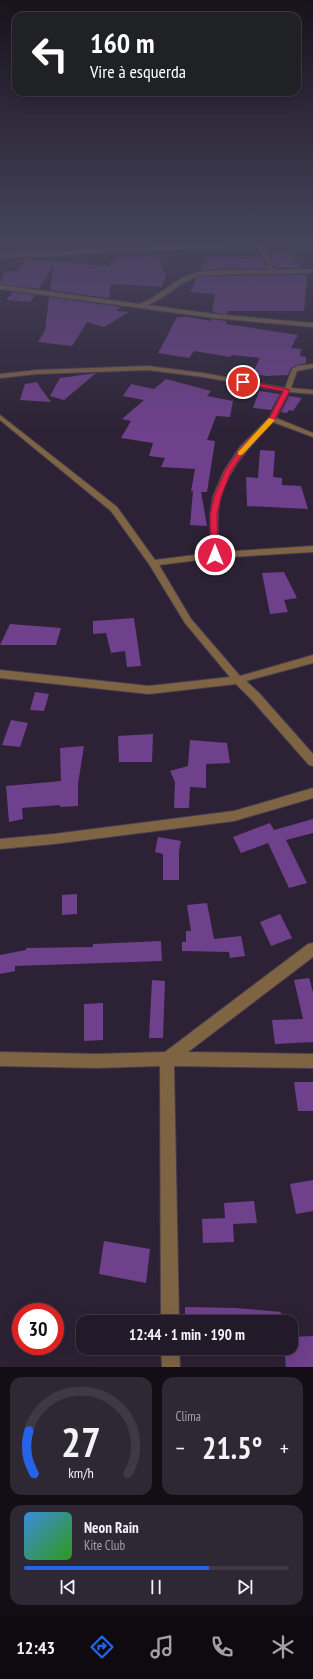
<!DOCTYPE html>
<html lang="pt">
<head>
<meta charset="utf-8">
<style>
	body { margin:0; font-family:"PT Sans Narrow",sans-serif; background:#2e2734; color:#f1f3f6; height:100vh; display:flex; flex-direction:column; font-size:15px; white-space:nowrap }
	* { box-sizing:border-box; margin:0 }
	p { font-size:13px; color:#a2a1a8 }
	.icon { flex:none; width:22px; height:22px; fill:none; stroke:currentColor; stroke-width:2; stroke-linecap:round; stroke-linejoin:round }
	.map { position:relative; height:1367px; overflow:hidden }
	.sheet { display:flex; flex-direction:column; gap:10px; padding:10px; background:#130e16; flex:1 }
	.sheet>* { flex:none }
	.guide { position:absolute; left:12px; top:12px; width:289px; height:84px; border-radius:12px; box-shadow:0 4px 16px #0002,0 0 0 1px #3f3845; background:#202124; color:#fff; overflow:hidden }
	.speed { position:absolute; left:12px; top:1303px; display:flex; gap:8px; font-size:20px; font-weight:700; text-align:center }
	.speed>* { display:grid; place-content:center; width:52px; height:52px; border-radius:50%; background:#221a28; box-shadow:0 4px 16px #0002,0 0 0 1px #3f3845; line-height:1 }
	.speed .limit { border:6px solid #d22; background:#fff; color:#111 }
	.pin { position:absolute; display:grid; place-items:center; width:34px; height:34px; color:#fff; margin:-17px; border:2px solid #fff; border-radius:50%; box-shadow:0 1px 4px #0007 }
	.me { position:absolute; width:44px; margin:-22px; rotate:0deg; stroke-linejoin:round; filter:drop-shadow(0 0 3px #0008) }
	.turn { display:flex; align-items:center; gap:14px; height:84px; padding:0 12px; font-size:18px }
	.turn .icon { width:52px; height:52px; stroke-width:2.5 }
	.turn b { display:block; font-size:28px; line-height:34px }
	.big { font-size:30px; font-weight:700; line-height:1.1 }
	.sheet .card { flex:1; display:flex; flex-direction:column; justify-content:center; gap:6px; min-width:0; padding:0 14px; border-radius:12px; background:#2e2734 }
	.sheet .dial { align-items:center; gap:0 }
	.dial svg { height:104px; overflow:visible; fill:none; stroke:#3f3845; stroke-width:7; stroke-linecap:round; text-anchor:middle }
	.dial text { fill:#f1f3f6; stroke:none }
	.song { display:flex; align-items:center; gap:12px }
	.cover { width:48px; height:48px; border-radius:6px; background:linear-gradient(135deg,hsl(210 70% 55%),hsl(110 70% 35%)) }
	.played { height:4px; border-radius:2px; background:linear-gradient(90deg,#2563eb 70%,#3f3845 70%) }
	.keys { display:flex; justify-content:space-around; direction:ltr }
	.heat { display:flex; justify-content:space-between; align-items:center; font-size:22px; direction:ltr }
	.sheet .tiles { flex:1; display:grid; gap:10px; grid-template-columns:1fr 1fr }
	.card:last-child { grid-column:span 2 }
	.trip { position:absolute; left:76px; top:1315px; width:222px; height:40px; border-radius:12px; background:#221a28; box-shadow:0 4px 16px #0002,0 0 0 1px #3f3845; font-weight:700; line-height:40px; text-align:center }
	.tabs { display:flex; height:64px; justify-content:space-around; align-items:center; background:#0e0a10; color:#a2a1a8 }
	.tabs .icon { width:28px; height:28px }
	.tabs .current { color:#2563eb }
	.tabs b { font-size:18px; color:#f1f3f6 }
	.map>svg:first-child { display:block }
</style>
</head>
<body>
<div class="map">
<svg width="313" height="1367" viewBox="0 0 313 1367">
	<rect width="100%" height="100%" fill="#2d2235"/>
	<!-- built -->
	<path fill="#382a43" d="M0 241H254L0 252Z"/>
	<!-- building -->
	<path fill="#6f408c" d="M274 253H292L301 268H275L270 258H273Z
		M118 255 158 257 166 275 162 287 111 284 109 298 50 290 54 264 39 289 0 284 5 271H17L27 259 111 266V261H116Z
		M208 256H239L240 259 262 258 267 269 226 268 200 271Z
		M305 275 307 278 304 311H227V314L212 312 215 294 190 292 197 278 201 276Z
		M13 292 35 295 30 302 6 300Z
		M49 297 120 307 117 311 129 312 104 327 87 322 72 346 38 342 45 331Z
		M177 317H189L211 321V319L226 321V324L298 335 291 348 301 349 300 356 306 357V363L297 365 291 368 288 375 266 376 252 374 260 358 232 355 230 357 194 351 189 358 158 353Z
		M96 373 64 400 50 396 60 378Z
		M166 379 211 391 207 396 233 401 230 417 216 416 207 440 215 441 207 492H201L207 526 190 525 193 491H191L195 469 161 467 165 458 149 456 153 443 121 438 131 421 122 419 144 400 123 396 131 384 154 389Z
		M37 382 40 387 51 402 20 400 25 384Z
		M259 391 280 394 271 410 253 408Z
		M289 396 302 398 293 411 289 410 287 413 281 412Z
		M260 450 275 451 273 477 282 478V485L301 486 308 509 247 506 246 477 258 478Z
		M284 572 297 598 284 600 288 612 270 614 262 573Z
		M134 618 141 666 127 667 125 651 111 653 106 633 93 634V621Z
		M10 624 61 628 56 645H0Z
		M35 692 49 694 44 711 30 710Z
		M11 720 28 723 20 747 2 745Z
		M153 734 152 762H119L118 736Z
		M190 740 227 743 230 763 206 764V788L190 787 189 808H174L175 782 170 771 188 766Z
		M84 746 78 784V806L60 807V805L22 808 23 819 9 822 6 786 61 781 60 748Z
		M313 819V833L286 840 307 883 289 888 268 843 241 853 233 837 270 823 274 830Z
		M158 837 181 841 179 851V880H163V854L155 852Z
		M77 894V914L62 915V895Z
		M207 903 214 939 241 936 245 956 230 958 229 952 182 951V942H186V931H191L187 905Z
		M280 914 292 938 271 946 260 922Z
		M161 941 162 961 15 966V971L0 974V955L26 950V948L93 947V944Z
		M309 978 313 992V1042L275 1044 272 1020 303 1019 294 980Z
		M152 980 165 981 163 1038H149Z
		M103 1003V1040L84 1041V1004Z
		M294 1082H313V1111H298Z
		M313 1180V1211L296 1214 290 1184Z
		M254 1201 257 1223 233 1224 234 1242 203 1243 202 1219 225 1218 224 1203Z
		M104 1241 150 1249 146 1283 99 1274Z
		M185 1307 236 1308 281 1312 280 1322H185Z
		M313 1336V1367H286L284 1348H291V1337Z"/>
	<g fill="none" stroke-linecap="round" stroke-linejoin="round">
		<!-- minor casing -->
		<g stroke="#473d4f" stroke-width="2">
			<path id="minor" d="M306 241 304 242 263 244 274 270 313 269V273L201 275C180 281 167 298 147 305L214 314 313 323V327L214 318 0 289V285L139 304C157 298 169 284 186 276 207 267 245 271 269 270L258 245 0 258V254L260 242Z
				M313 364V368L297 371 291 388 313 390V394L289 392 276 418 313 433V437L273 422C248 448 220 476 218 515 217 527 219 540 219 552L313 546V552L215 558 159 565 191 619 240 676 313 655V663L246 681 259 693 313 754V766L309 765 251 699 236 684 149 694 0 678V670L149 686 230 677 185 623 149 564 111 511 0 420V415L117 507 155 560 211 553 210 515 213 497 224 471 240 447 269 418 283 391 203 377 148 370 37 374 0 378V374L37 370 148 366 203 373 285 388 292 369 297 366Z
				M313 788V798L234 821 54 844 0 849V839L54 834 234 811Z
				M313 943V957L188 1052 313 1054V1068L174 1066 179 1322H161L160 1066 97 1068 0 1066V1052L97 1054 165 1052 308 944Z
				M161 1348H179L180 1367H162Z"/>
		</g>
		<!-- minor -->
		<use href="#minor" fill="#7f6444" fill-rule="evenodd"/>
	</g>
	<!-- sky -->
	<linearGradient id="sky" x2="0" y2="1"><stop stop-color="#19131d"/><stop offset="0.56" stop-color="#46445c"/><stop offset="1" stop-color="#46445c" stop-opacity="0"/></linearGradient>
	<rect width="313" height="432" fill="url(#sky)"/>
	<!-- route -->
	<path fill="#e11d48" stroke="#92132f" d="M243 380 290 390 274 421 245 451 231 471 221 497 217 515 218 555 215 557 211 555 210 515 214 497 225 471 241 448 269 419 283 391 241 383V381Z"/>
	<!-- slow -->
	<path fill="#f59e0b" d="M269 418 275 420 242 455H238V452Z"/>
</svg>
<div class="speed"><div class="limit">30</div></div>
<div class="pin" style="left:243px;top:382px;background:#d93025"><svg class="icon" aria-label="arrive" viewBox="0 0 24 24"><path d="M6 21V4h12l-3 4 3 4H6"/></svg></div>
<svg class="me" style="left:215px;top:555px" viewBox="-20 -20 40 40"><circle r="17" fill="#e11d48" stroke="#fff" stroke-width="3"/><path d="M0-11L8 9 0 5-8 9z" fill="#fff"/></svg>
<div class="trip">12:44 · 1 min · 190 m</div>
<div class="guide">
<div class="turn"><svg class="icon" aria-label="left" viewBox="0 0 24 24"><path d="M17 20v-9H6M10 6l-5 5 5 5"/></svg><div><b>160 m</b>Vire à esquerda</div></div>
</div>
</div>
<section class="sheet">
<div class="tiles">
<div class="card dial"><svg viewBox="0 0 100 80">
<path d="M14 69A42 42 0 1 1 86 69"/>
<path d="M14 69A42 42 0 0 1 10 36" stroke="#2563eb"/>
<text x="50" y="56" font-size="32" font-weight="700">27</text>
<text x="50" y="72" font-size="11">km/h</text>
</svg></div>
<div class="card"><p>Clima</p>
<div class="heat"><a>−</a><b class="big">21.5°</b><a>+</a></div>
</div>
<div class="card">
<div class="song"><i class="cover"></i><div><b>Neon Rain</b><p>Kite Club</p></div></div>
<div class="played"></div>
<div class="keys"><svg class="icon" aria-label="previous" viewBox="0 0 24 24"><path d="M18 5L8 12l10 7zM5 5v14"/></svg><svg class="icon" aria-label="pause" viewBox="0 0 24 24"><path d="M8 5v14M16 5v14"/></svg><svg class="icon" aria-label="next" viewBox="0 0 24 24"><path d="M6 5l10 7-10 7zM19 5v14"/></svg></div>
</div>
</div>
</section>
<nav class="tabs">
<b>12:43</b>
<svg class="icon current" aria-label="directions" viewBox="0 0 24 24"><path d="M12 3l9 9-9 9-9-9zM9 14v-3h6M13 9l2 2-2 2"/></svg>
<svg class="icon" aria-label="music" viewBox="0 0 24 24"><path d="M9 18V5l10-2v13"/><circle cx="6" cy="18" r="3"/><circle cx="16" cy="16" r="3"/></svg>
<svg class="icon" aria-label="phone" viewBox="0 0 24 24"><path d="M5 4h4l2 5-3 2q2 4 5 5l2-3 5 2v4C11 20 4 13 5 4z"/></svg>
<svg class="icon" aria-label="climate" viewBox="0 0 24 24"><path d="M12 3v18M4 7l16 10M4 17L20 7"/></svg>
</nav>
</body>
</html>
